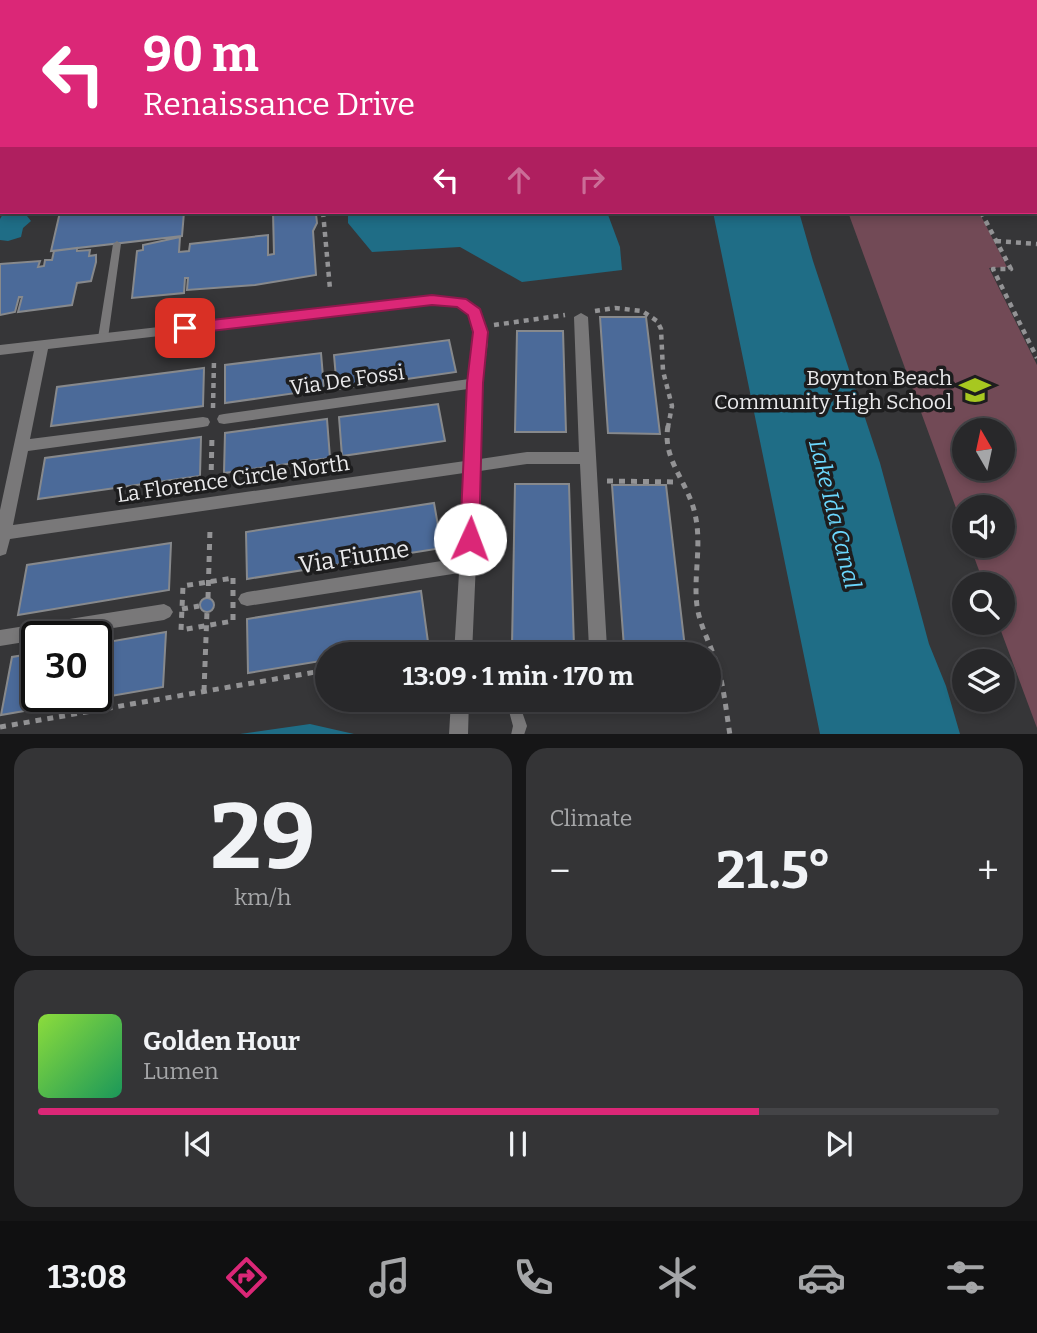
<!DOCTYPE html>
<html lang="en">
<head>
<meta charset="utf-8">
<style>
	body { margin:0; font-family:Bitter,serif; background:#343436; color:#f1f3f6; height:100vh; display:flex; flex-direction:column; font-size:26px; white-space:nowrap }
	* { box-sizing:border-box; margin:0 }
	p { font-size:23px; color:#a5a6a8 }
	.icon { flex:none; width:38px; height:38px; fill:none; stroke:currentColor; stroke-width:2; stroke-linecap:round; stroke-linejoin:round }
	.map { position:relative; height:734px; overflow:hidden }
	.panel { display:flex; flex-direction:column; gap:14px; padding:14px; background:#161617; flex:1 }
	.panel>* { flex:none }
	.banner { position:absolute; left:0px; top:0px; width:1038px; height:214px; box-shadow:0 4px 10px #0003,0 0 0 2px #444447; background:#db2777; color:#fff; overflow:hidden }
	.needle { width:46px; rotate:351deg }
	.fabs { position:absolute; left:952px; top:418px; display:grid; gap:14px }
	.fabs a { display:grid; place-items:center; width:63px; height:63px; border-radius:50%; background:#28282a; box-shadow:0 4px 10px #0003,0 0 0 2px #444447; font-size:35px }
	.speed { position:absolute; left:21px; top:621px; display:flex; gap:14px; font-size:35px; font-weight:700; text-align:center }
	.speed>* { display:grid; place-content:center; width:91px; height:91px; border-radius:50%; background:#28282a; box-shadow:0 4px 10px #0003,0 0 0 2px #444447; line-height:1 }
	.speed .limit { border:4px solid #111; border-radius:10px; background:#fff; color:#111 }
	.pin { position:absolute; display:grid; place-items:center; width:60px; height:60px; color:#fff; margin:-30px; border-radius:14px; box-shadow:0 4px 10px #0006 }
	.me { position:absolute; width:77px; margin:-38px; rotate:2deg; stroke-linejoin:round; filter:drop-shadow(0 0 5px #0008) }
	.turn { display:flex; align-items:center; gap:24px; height:147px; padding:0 28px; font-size:32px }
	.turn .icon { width:91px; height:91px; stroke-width:2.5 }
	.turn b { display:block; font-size:49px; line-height:60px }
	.lanes { display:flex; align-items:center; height:66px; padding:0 28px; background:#0003; justify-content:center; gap:35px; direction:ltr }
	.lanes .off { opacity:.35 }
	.big { font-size:52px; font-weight:700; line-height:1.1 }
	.panel .widget { flex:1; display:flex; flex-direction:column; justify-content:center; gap:10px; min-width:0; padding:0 24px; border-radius:21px; background:#343436 }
	.panel .dial { align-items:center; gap:0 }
	.dial b { font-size:91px; line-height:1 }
	.song { display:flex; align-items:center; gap:21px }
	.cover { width:84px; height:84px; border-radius:10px; background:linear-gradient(135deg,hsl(90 70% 55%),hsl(150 70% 35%)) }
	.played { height:7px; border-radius:4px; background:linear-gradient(90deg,#db2777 75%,#444447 75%) }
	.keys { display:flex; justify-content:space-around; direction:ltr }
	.heat { display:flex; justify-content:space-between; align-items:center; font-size:38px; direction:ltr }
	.panel .tiles { flex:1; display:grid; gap:14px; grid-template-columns:1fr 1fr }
	.widget:last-child { grid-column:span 2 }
	.trip { position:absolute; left:315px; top:642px; width:406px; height:70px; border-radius:35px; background:#28282a; box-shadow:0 4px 10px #0003,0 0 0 2px #444447; font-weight:700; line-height:70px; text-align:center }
	.dock { display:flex; height:112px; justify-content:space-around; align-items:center; background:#101011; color:#a5a6a8 }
	.dock .icon { width:49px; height:49px }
	.dock .current { color:#db2777 }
	.dock b { font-size:32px; color:#f1f3f6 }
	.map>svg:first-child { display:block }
</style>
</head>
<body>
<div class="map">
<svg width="1037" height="735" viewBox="0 0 1037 735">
	<rect width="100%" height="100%" fill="#363638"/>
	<!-- green -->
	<path fill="#724a56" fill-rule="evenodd" d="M848 212H979L1007 267 989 268 1037 365V728L998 623H1003V584H984L970 546H1003V508H964V530ZM964 430H1003V469H964Z"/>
	<!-- water -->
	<path fill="#1f6d86" d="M4 212H28L27 216 31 221 23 228 21 237 8 241 0 240V219Z
		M348 212H607L620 247 622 270 522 282 460 247 372 252 348 223Z
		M713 212H799L813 261 880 463 929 644 946 686 960 734H820Z
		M310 724 354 734H240Z"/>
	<!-- building -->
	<path fill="#4b6a99" stroke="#87898c" stroke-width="2" d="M60 212H184L182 236 51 251Z
		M273 212H314L316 214 317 223 313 231 316 275 255 285 187 290 188 278H185L184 293 132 298 137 251 143 250V245L180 237 179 252 189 251 190 244 268 235V255L274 254Z
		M77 248V251L90 250 89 256 96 255V262L91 281 77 283 72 305 18 312 22 297H19L15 312 0 315V264L40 261 38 267 44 266 45 260H52L54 251Z
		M600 317H646L660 434 608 433Z
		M517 331H563L566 432H515Z
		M449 340 456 372 337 389 334 355Z
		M321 353 324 389 225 403V365Z
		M204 368 203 406 51 426 57 387Z
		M438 404 445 441 342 456 339 417Z
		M327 419 330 458 224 473 225 433Z
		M201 437 200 476 38 499 45 458Z
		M515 484H569L574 647 512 646Z
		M612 485H666L685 648 624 647Z
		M434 503 442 548 247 579 246 532Z
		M171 543 169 590 18 615 27 565Z
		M421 591 428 642 357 654H327V660L248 673 247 619Z
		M200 605a7 7 0 1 1 14 0a7 7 0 1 1-14 0Z
		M166 632 163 687 1 715 12 657 37 653V696H96V644Z"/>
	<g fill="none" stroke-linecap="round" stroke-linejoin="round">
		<!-- path-far1 -->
		<path stroke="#939395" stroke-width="4.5" stroke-dasharray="5 5" stroke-linecap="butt" d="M323 212 330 289
			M981 212 1011 269H993L1037 358
			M996 241 1037 244
			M595 311 615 308 642 311 657 321 661 329 663 371 672 406 668 427
			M494 325 565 315
			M213 408 214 360"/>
		<!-- path -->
		<path stroke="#939395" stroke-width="5" stroke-dasharray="6 6" stroke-linecap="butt" d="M668 426C662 458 686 480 694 510 703 543 693 574 697 606 700 626 710 643 716 662 724 685 726 711 730 735
			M607 481 679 482
			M211 482 212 435
			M233 578V621L181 630 183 586Z
			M208 598 210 529
			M182 609 199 606
			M412 654 440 650
			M204 691 207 611
			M0 727 327 670"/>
		<!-- service -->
		<path fill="#797879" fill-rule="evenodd" d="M979 0H985L987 2H980Z
			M1026 0H1032L1034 2H1027Z
			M1036 48H1037V53H1036Z
			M117 241 121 244 108 338 103 341 98 338 113 244Z
			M506 700H518L527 726 524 735H511L513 726Z"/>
		<!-- minor -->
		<path fill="#797879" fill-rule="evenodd" d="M76 0H92L75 2Z
			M263 0H273L262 2Z
			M0 15H2V21H0Z
			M2 60V67H0V61Z
			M432 296 456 298 472 303 480 311 485 322 488 341 482 388 480 459 527 452H579L574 317 581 313 588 317 607 648 604 654H594L589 648 580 464H527L480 471 472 654H454L459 573 247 606 241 604 238 599 241 594 247 592 460 558 464 473 10 539 6 554 0 556V510L34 351 0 355V345ZM432 304 457 307 469 315 474 341 469 379 224 414 219 415 217 419 219 423 224 424 468 389 465 461 13 525 28 451 203 427 208 426 210 422 208 418 203 417 30 439 48 349Z
			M164 604 170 607 173 612 170 617 164 620 56 637H37V640L0 646V630Z
			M451 700H469L468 735H449Z"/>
	</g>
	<!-- route -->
	<path fill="#db2777" stroke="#8e194d" stroke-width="2" d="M432 295 466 299 480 309 488 332 483 383 479 539 476 545 470 547 463 545 460 539 467 383 473 332 468 315 457 307 432 305 185 334 178 328 185 323Z"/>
	<!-- icons -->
	<defs>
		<g id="school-bare" transform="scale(2.415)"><path d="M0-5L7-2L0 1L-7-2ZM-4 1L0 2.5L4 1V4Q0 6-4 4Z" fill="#a7c820" stroke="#1d1d1e" stroke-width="2.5" paint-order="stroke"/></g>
	</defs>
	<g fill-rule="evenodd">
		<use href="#school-bare" x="975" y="390"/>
	</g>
	<g text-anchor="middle" stroke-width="7" stroke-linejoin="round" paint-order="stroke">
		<!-- poi labels -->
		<g font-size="21" fill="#eaeaec" stroke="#1d1d1e" text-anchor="end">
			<text x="952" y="385">Boynton Beach<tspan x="952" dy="24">Community High School</tspan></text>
		</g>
		<!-- street labels -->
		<g font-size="21" fill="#eaeaec" stroke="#1d1d1e">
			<text transform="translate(347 380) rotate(-8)" y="7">Via De Fossi</text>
			<text transform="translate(233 479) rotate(-8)" y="7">La Florence Circle North</text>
		</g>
		<!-- water labels -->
		<g font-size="23" font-style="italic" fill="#6bd7fd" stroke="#1d1d1e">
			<text transform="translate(835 514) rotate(76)" y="8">Lake Ida Canal</text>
		</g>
		<!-- near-street labels -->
		<g font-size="24" fill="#eaeaec" stroke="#1d1d1e">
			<text transform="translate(354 557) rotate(-9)" y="8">Via Fiume</text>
		</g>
	</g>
</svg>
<div class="fabs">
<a><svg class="needle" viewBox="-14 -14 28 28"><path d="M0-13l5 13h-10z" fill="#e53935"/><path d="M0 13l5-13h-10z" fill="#a5a6a8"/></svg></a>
<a><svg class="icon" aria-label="sound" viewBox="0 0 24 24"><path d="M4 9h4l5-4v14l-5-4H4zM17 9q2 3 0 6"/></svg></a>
<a><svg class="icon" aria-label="search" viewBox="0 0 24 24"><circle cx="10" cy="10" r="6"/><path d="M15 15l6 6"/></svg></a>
<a><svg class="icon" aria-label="layers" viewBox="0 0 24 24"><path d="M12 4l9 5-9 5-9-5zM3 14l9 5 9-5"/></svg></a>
</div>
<div class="speed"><div class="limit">30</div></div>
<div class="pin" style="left:185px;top:328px;background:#d93025"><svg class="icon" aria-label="arrive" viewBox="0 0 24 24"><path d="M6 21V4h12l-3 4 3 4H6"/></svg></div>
<svg class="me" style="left:470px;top:539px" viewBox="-20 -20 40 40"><circle r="19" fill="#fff"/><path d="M0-13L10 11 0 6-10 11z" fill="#db2777"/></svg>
<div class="trip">13:09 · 1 min · 170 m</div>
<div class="banner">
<div class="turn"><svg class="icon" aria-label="left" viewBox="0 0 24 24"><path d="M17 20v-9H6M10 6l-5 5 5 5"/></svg><div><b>90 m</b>Renaissance Drive</div></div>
<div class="lanes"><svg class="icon" aria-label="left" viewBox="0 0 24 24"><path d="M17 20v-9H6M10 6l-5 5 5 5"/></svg><svg class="icon off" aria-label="ahead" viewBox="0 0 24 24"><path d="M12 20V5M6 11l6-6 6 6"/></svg><svg class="icon off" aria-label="right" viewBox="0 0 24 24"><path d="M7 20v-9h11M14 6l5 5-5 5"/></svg></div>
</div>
</div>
<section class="panel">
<div class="tiles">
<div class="widget dial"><b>29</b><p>km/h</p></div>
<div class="widget"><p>Climate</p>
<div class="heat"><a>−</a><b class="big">21.5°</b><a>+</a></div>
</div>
<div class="widget">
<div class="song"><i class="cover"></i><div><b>Golden Hour</b><p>Lumen</p></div></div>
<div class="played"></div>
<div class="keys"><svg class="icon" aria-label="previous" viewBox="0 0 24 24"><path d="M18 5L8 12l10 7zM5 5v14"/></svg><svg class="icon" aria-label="pause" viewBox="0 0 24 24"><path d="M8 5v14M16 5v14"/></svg><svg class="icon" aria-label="next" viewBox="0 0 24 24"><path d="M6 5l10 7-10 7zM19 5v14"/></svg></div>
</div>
</div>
</section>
<nav class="dock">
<b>13:08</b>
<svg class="icon current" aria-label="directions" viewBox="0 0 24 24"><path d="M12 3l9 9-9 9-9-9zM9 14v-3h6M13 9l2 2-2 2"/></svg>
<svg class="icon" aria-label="music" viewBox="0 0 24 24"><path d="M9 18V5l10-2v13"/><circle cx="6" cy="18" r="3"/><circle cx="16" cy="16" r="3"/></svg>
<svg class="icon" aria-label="phone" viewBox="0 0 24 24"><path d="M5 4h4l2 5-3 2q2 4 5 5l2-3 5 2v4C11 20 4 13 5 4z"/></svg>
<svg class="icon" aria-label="climate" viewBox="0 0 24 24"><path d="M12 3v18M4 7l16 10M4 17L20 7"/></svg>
<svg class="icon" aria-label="car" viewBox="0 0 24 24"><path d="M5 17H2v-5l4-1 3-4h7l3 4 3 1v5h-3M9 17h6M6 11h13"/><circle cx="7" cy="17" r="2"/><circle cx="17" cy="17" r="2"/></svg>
<svg class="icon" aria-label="filters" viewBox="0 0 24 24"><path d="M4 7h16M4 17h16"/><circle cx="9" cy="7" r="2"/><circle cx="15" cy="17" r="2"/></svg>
</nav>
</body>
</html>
